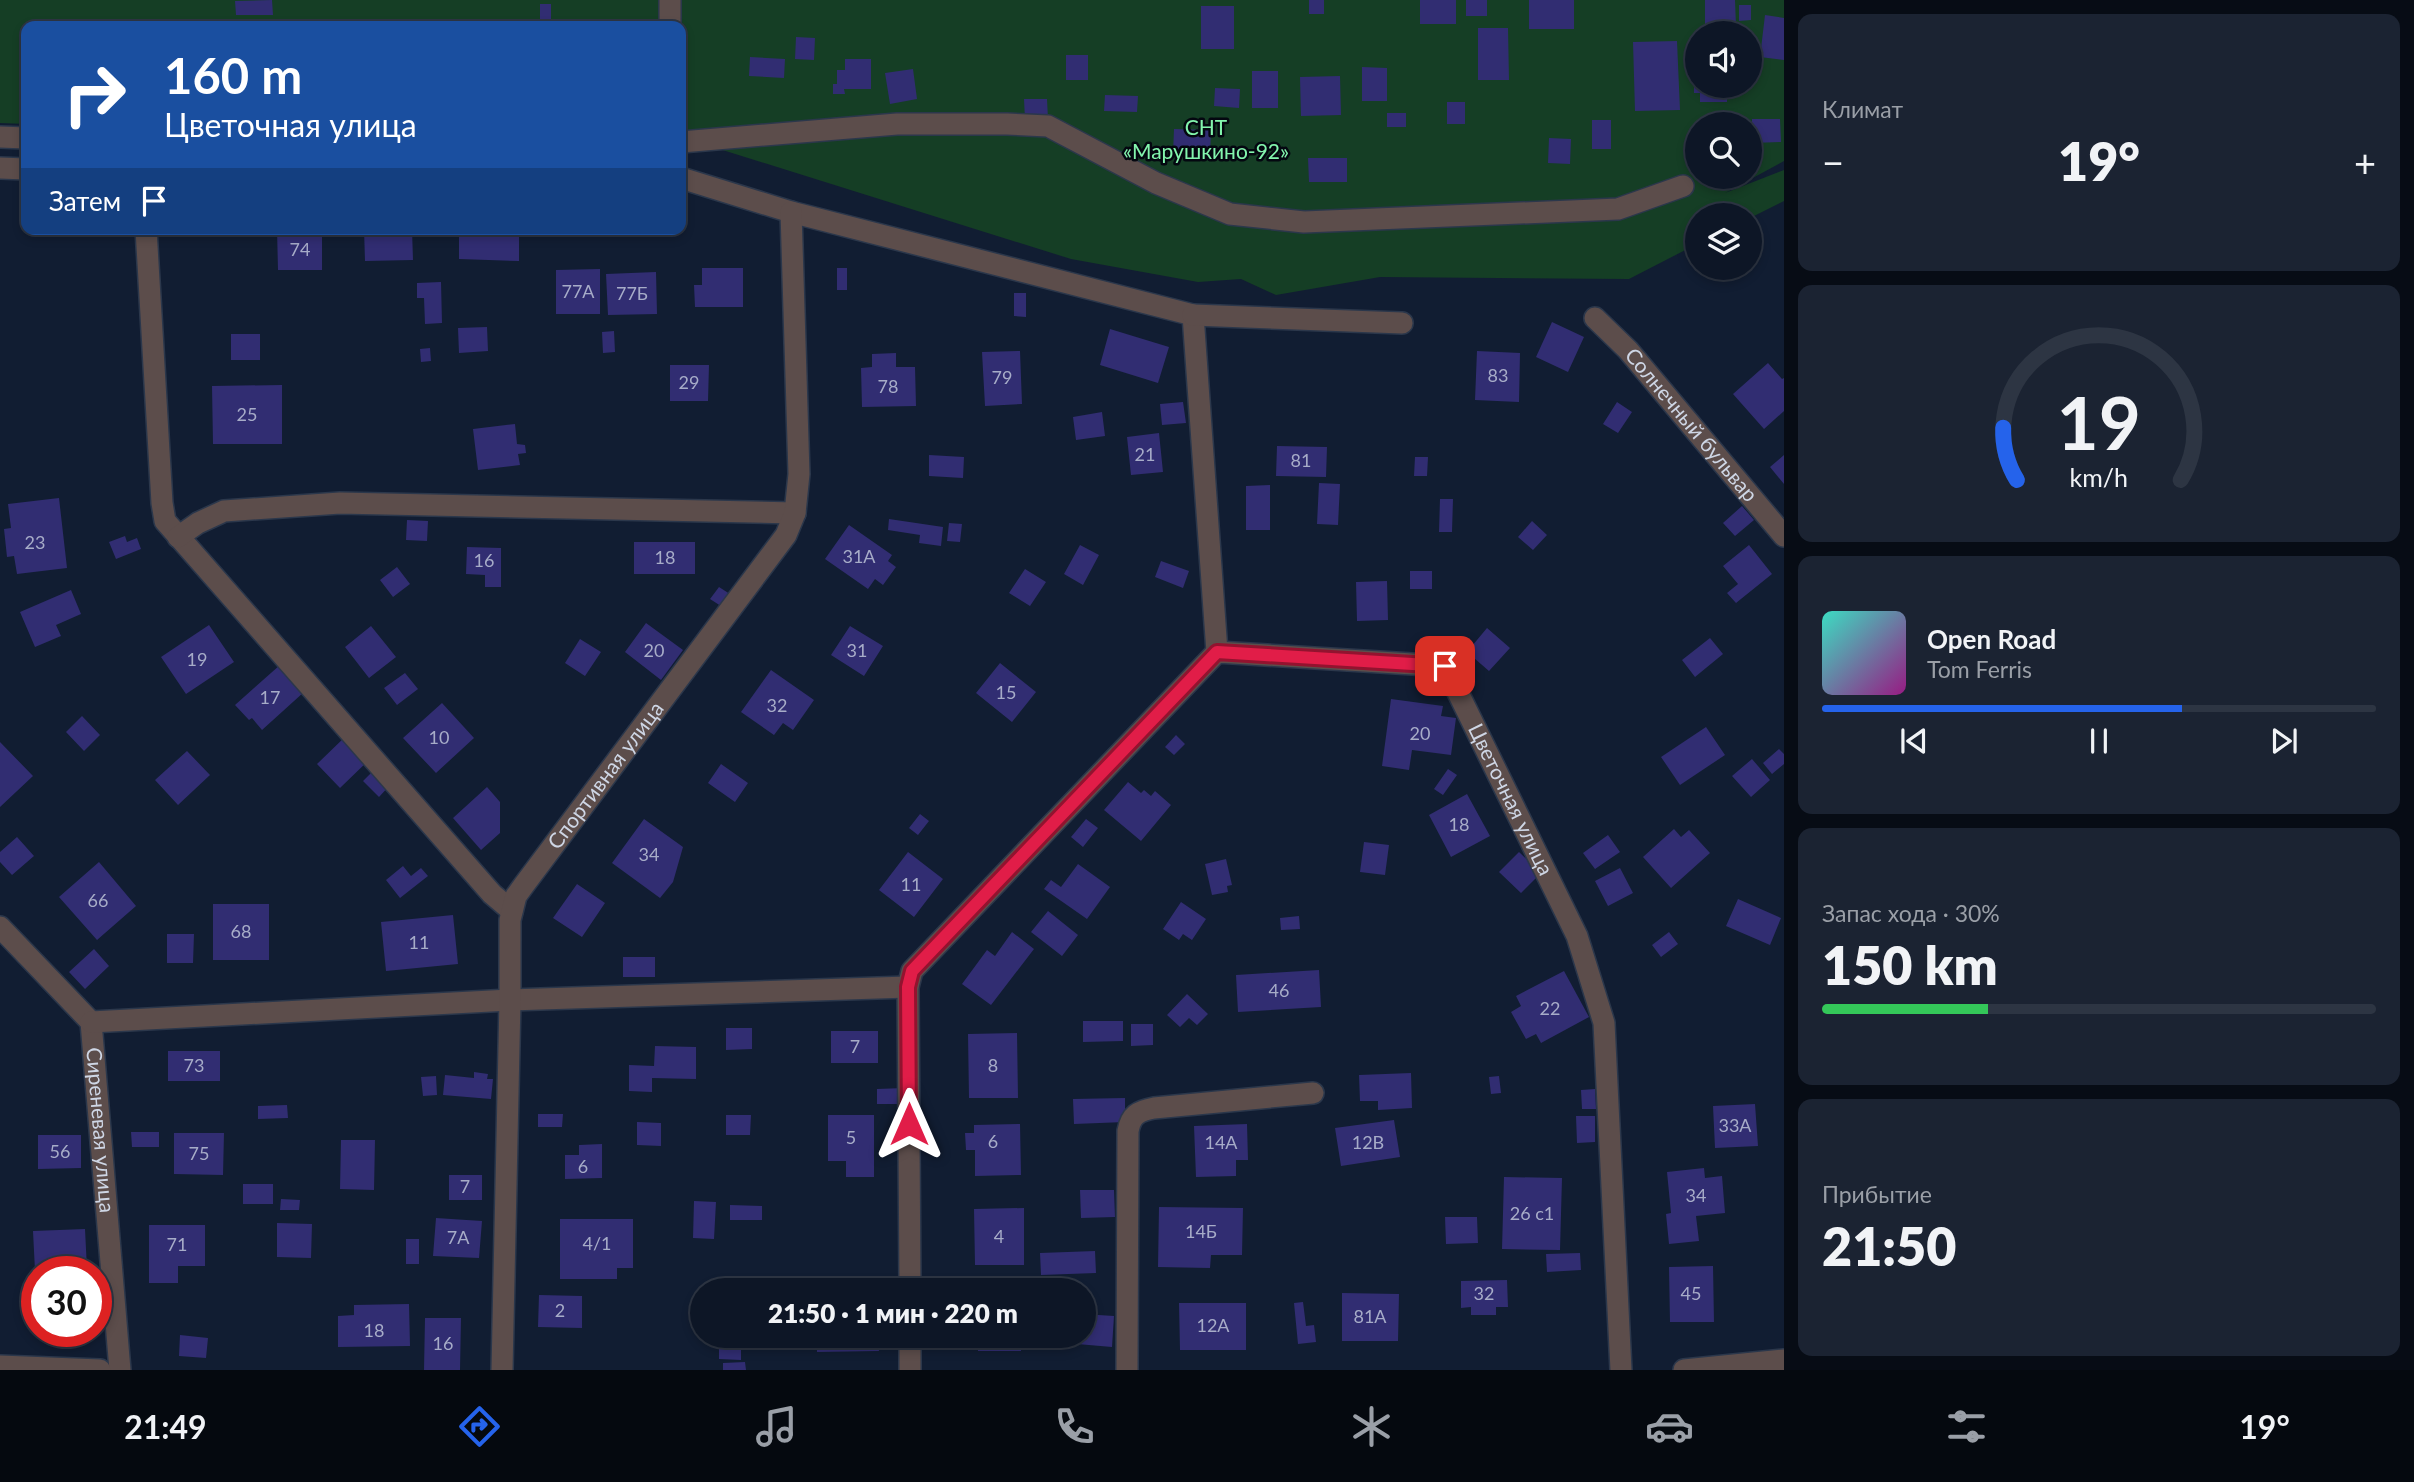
<!DOCTYPE html>
<html lang="ru">
<head>
<meta charset="utf-8">
<style>
	body { margin:0; font-family:Lato,sans-serif; background:#1b2332; color:#f1f3f6; height:100vh; display:flex; flex-direction:column; font-size:26px; white-space:nowrap }
	* { box-sizing:border-box; margin:0 }
	p { font-size:23px; color:#9a9fa7 }
	.icon { flex:none; width:38px; height:38px; fill:none; stroke:currentColor; stroke-width:2; stroke-linecap:round; stroke-linejoin:round }
	.map { position:relative; flex:1; overflow:hidden }
	.details { display:flex; flex-direction:column; gap:14px; padding:14px; background:#070c15; width:630px }
	.details>* { flex:none }
	.hud { position:absolute; left:21px; top:21px; width:665px; height:214px; border-radius:14px; box-shadow:0 4px 10px #0003,0 0 0 2px #2d3543; background:#1a4fa0; color:#fff; overflow:hidden }
	.controls { position:absolute; left:1685px; top:21px; display:grid; gap:14px }
	.controls a { display:grid; place-items:center; width:77px; height:77px; border-radius:50%; background:#0d1626; box-shadow:0 4px 10px #0003,0 0 0 2px #2d3543; font-size:35px }
	.speed { position:absolute; left:21px; top:1256px; display:flex; gap:14px; font-size:35px; font-weight:700; text-align:center }
	.speed>* { display:grid; place-content:center; width:91px; height:91px; border-radius:50%; background:#0d1626; box-shadow:0 4px 10px #0003,0 0 0 2px #2d3543; line-height:1 }
	.speed .limit { border:10px solid #d22; background:#fff; color:#111 }
	.pin { position:absolute; display:grid; place-items:center; width:60px; height:60px; color:#fff; margin:-30px; border-radius:14px; box-shadow:0 4px 10px #0006 }
	.me { position:absolute; width:77px; margin:-38px; rotate:0deg; stroke-linejoin:round; filter:drop-shadow(0 0 5px #0008) }
	.turn { display:flex; align-items:center; gap:24px; height:147px; padding:0 28px; font-size:32px }
	.turn .icon { width:91px; height:91px; stroke-width:2.5 }
	.turn b { display:block; font-size:49px; line-height:60px }
	.then { display:flex; align-items:center; height:66px; padding:0 28px; background:#0003; gap:14px; font-size:26px }
	.big { font-size:52px; font-weight:800; line-height:1.1 }
	.details .widget { flex:1; display:flex; flex-direction:column; justify-content:center; gap:10px; min-width:0; padding:0 24px; border-radius:14px; background:#1b2332 }
	.details .dial { align-items:center; gap:0 }
	.dial svg { height:182px; overflow:visible; fill:none; stroke:#2d3543; stroke-width:7; stroke-linecap:round; text-anchor:middle }
	.dial text { fill:#f1f3f6; stroke:none }
	.song { display:flex; align-items:center; gap:21px }
	.cover { width:84px; height:84px; border-radius:10px; background:linear-gradient(135deg,hsl(170 70% 55%),hsl(310 70% 35%)) }
	.played { height:7px; border-radius:4px; background:linear-gradient(90deg,#2563eb 65%,#2d3543 65%) }
	.keys { display:flex; justify-content:space-around; direction:ltr }
	.heat { display:flex; justify-content:space-between; align-items:center; font-size:38px; direction:ltr }
	.charge { height:10px; border-radius:5px; background:linear-gradient(90deg,#34c759 30%,#2d3543 0) }
	.trip { position:absolute; left:690px; top:1278px; width:406px; height:70px; border-radius:35px; background:#0d1626; box-shadow:0 4px 10px #0003,0 0 0 2px #2d3543; font-weight:800; line-height:70px; text-align:center }
	.dock { display:flex; height:112px; justify-content:space-around; align-items:center; background:#05090f; color:#9a9fa7 }
	.dock .icon { width:49px; height:49px }
	.dock .selected { color:#2563eb }
	.dock b { font-size:32px; color:#f1f3f6 }
	main { display:flex; flex:1; min-height:0 }
	.map>svg:first-child { display:block }
</style>
</head>
<body>
<main>
<div class="map">
<svg width="1784" height="1370" viewBox="0 0 1784 1370">
	<rect width="100%" height="100%" fill="#111d32"/>
	<!-- green -->
	<path fill="#153e25" fill-rule="evenodd" d="M0 0H1784V161L1725 193 1784 170V201L1750 218V215H1698L1697 244 1629 279 1380 277 1276 295 1241 279 1198 282 1071 259 681 137V26H26V124L0 123ZM1698 33H1750V86H1698ZM1698 124H1750V177H1698Z"/>
	<!-- building -->
	<path fill="#312d72" d="M272 0 273 15H236L235 1Z
		M1309 0H1324V14H1309Z
		M1420 0H1456V24H1420Z
		M1466 0H1487V16H1466Z
		M1529 0H1574V29H1529Z
		M1705 0H1735L1736 26H1705Z
		M540 4H551V19H540Z
		M1739 5H1751V20L1739 21Z
		M1201 6H1234V49H1201Z
		M1765 15 1784 18V60L1760 57Z
		M1478 28H1508L1509 80H1478Z
		M796 37 815 38 814 60 795 59Z
		M1677 41 1680 110 1635 111 1633 42Z
		M1066 55H1088V80H1066Z
		M750 57 785 59 784 78 749 76Z
		M845 59H871V89H844L845 94H833V84H837V70H845Z
		M1362 67 1387 68V101H1362Z
		M913 69 917 99 890 104 885 73Z
		M1252 71H1278V108H1252Z
		M1694 73H1698V86H1727V102H1700V93H1694Z
		M1340 76 1341 115 1301 116 1300 77Z
		M1215 88 1240 89 1239 108 1214 106Z
		M1105 95 1138 96 1137 112 1104 111Z
		M1024 99H1047L1048 119 1025 120Z
		M1447 102H1465V124H1447Z
		M1387 113H1406V127H1387Z
		M1752 119H1780L1781 142 1752 143Z
		M1592 120H1611V149H1592Z
		M1174 129 1211 130 1210 156 1173 154Z
		M1549 138 1571 139 1570 164 1548 163Z
		M1308 158H1347V182H1309Z
		M277 229H322V270H278Z
		M364 229H412L413 260 365 261Z
		M459 229H519V261L459 259Z
		M702 268H743V307H695L694 285H702Z
		M837 268H847V290H837Z
		M600 269V314H556V270Z
		M656 272 657 314 608 315 606 274Z
		M441 282 442 323 425 324 424 298H417V283Z
		M1014 293H1026V317L1014 316Z
		M1552 322 1584 337 1568 372 1536 357Z
		M487 327 488 351 459 353 458 328Z
		M1110 329 1169 347 1158 383 1100 365Z
		M614 331 615 352 603 353 602 332Z
		M231 334H260V360H231Z
		M430 348 431 361 421 362 420 349Z
		M1020 351 1022 404 985 406 982 352Z
		M1477 351 1520 353 1519 402 1475 400Z
		M896 353V367H915L916 406 862 407 861 368 872 367V354Z
		M1768 363 1782 379 1784 378V411L1764 429 1733 394Z
		M670 365H709L708 401H670Z
		M282 385V444H213L212 386Z
		M1183 402 1186 423 1162 425 1160 404Z
		M1617 402 1632 412 1618 433 1603 424Z
		M1102 412 1105 436 1076 440 1073 417Z
		M515 424 517 444 525 445 526 453 518 454 520 465 478 470 473 429Z
		M1159 433 1163 472 1131 475 1127 437Z
		M1277 446 1327 447 1326 477 1276 476Z
		M929 455 964 457 963 478 929 476Z
		M1784 455V484L1770 467Z
		M1415 457H1428L1427 476H1414Z
		M1319 483 1340 484 1338 525 1317 524Z
		M1270 485V530H1246V486Z
		M59 498 67 568 17 574 14 556 7 557 4 529 11 528 8 504Z
		M1440 499H1453L1452 532H1439Z
		M1742 506 1754 520 1735 536 1723 523Z
		M889 519 943 527 941 546 919 543 920 535 888 530Z
		M407 520 428 521 427 541 406 540Z
		M1532 521 1547 535 1533 550 1518 537Z
		M949 523 962 524 960 542 947 541Z
		M849 525 892 555 888 561 896 567 883 585 875 579 868 589 825 559Z
		M125 536 127 542 137 538 141 549 116 559 109 542Z
		M634 542H695V574H634Z
		M1080 545 1099 555 1083 585 1064 574Z
		M1749 545 1772 574 1736 603 1727 593 1738 584 1723 566Z
		M467 547 501 548V587H485V575L466 574Z
		M1161 561 1189 571 1183 588 1155 577Z
		M397 567 410 584 393 597 380 580Z
		M1025 569 1046 582 1030 606 1009 593Z
		M1410 571H1432V589H1410Z
		M1387 581 1388 620 1357 621 1356 582Z
		M719 587 733 596 724 608 710 599Z
		M71 590 81 614 56 625 61 636 35 647 20 612Z
		M646 623 683 650 661 680 625 652Z
		M209 625 234 662 186 694 161 657Z
		M371 626 396 657 369 678 345 647Z
		M850 626 883 646 864 676 831 655Z
		M1487 628 1510 648 1489 671 1467 652Z
		M1710 638 1723 654 1695 677 1682 660Z
		M580 639 601 652 585 676 565 663Z
		M1000 663 1036 692 1012 722 976 693Z
		M280 665 304 692 262 730 252 718 249 720 235 705Z
		M771 670 814 700 793 730 783 723 774 735 741 712Z
		M405 673 418 689 397 705 384 688Z
		M1391 699 1443 706 1441 716 1456 718 1451 755 1412 750 1409 770 1382 766Z
		M442 703 474 738 436 773 403 738Z
		M82 716 100 735 84 751 66 732Z
		M1706 727 1725 755 1680 785 1661 757Z
		M347 735 370 759 340 788 317 764Z
		M1176 735 1185 744 1174 755 1165 747Z
		M0 742 33 776 0 807Z
		M1779 749 1784 754V764L1772 774 1763 763Z
		M187 751 210 775 178 805 155 780Z
		M1752 759 1770 780 1751 797 1732 776Z
		M721 764 748 783 735 802 708 783Z
		M375 769 391 784 379 797 363 781Z
		M1448 769 1457 775 1443 795 1434 789Z
		M1128 782 1141 793 1144 790 1151 796 1155 791 1171 805 1141 841 1104 810Z
		M487 787 500 802V833L481 850 453 818Z
		M1467 794 1490 836 1451 857 1429 815Z
		M920 814 929 821 918 835 909 828Z
		M644 819 683 847 673 882 660 898 612 863Z
		M1086 819 1098 828 1083 847 1071 837Z
		M1674 829 1681 837 1689 830 1710 853 1671 888 1643 857Z
		M1608 835 1620 852 1595 869 1583 853Z
		M17 837 34 856 12 875 0 862V852Z
		M1364 842 1389 845 1385 875 1360 872Z
		M908 852 943 879 914 917 879 890Z
		M1519 852 1541 873 1521 893 1499 872Z
		M1226 859 1232 885 1227 886 1228 892 1212 895 1205 864Z
		M99 862 136 906 97 940 59 897Z
		M1078 864 1110 887 1087 919 1044 889 1051 880 1061 887Z
		M403 866 411 876 421 868 428 876 400 898 386 880Z
		M1620 868 1633 893 1608 906 1595 881Z
		M577 884 605 903 582 937 553 918Z
		M1738 899 1781 918 1770 945 1726 926Z
		M1181 902 1206 919 1192 940 1183 934 1179 940 1163 929Z
		M213 904H269V960H213Z
		M1048 911 1078 935 1062 956 1031 932Z
		M453 915 458 964 386 971 381 922Z
		M1299 916 1300 929 1281 930 1280 918Z
		M1012 932 1034 949 991 1005 962 984 987 950 995 956Z
		M1669 932 1678 944 1661 957 1652 945Z
		M167 934H194L193 963H167Z
		M94 949 109 966 85 989 69 972Z
		M623 957H655V977H623Z
		M1319 970 1321 1007 1238 1012 1236 975Z
		M1564 971 1589 1017 1541 1043 1536 1034 1526 1039 1511 1012 1521 1006 1516 996Z
		M1187 994 1208 1014 1197 1025 1189 1018 1180 1027 1167 1015Z
		M1083 1021H1123V1041L1083 1042Z
		M1131 1024H1153V1045L1131 1046Z
		M726 1028H752V1049L726 1050Z
		M831 1031H878V1063H831Z
		M1017 1033 1018 1098H969L968 1034Z
		M655 1046 696 1047V1079L652 1078V1092L629 1091V1065L654 1066Z
		M168 1051H220V1081H168Z
		M474 1072 488 1074 487 1079H493L491 1099 443 1095 445 1075 474 1078Z
		M1411 1073 1412 1108 1378 1110V1101H1360L1359 1075Z
		M436 1076 437 1095 423 1096 421 1077Z
		M1499 1076 1501 1093 1491 1094 1489 1077Z
		M904 1088V1104H877V1089Z
		M1595 1089 1596 1109H1582L1581 1090Z
		M1125 1098V1122L1074 1124 1073 1099Z
		M1755 1104 1758 1146 1715 1148 1713 1106Z
		M287 1105 288 1118 258 1119V1106Z
		M538 1114H563L562 1127H538Z
		M726 1115H751L750 1135H726Z
		M828 1115H874V1177H846V1161H828Z
		M1576 1116H1595V1142L1577 1143Z
		M1394 1120 1400 1157 1341 1166 1335 1128Z
		M637 1122 661 1123V1146L637 1145Z
		M1020 1124 1021 1175 975 1176V1150H966L965 1133H974V1125Z
		M1247 1124 1248 1160H1236V1176L1196 1177 1194 1126Z
		M131 1132H159V1147H132Z
		M174 1133H224L223 1175 174 1174Z
		M38 1135H81V1168L38 1169Z
		M341 1140H375L374 1190 340 1189Z
		M602 1144V1178L565 1179V1155H579V1145Z
		M1704 1168 1705 1178 1722 1176 1725 1213 1696 1216 1699 1241 1669 1244 1666 1214 1671 1213 1667 1172Z
		M449 1175H482V1200H449Z
		M1504 1177 1562 1178 1560 1250 1502 1249Z
		M243 1184H273V1204H243Z
		M1080 1190H1114L1115 1217 1081 1218Z
		M281 1199 300 1200 299 1210H280Z
		M694 1201 716 1202 714 1239 693 1238Z
		M730 1205 762 1206V1220H730Z
		M1159 1207 1243 1208 1242 1255H1211L1210 1268 1158 1267Z
		M1024 1208V1265H975L974 1209Z
		M1445 1217H1477L1478 1243 1446 1244Z
		M436 1218 482 1221 479 1258 433 1256Z
		M560 1219H633V1268H617V1279H560Z
		M277 1223 312 1224 311 1258 277 1257Z
		M149 1225H205V1266H178V1283H149Z
		M85 1229 87 1269 35 1271 33 1231Z
		M406 1239H419V1264H406Z
		M1095 1251 1096 1273 1041 1275 1040 1253Z
		M1580 1253 1581 1270 1547 1272 1546 1254Z
		M1713 1266 1714 1322H1670L1669 1267Z
		M1507 1280 1508 1307H1496V1315H1471V1307L1461 1308V1281Z
		M1342 1293 1399 1294 1398 1341H1342Z
		M539 1295 582 1296V1328L538 1327Z
		M1303 1302 1306 1326 1314 1325 1316 1342 1298 1344 1294 1303Z
		M1179 1303H1246V1350H1180Z
		M409 1304 410 1346 338 1347V1316L354 1315V1305Z
		M1083 1314 1114 1316 1112 1347 1077 1344 1078 1335H1083Z
		M425 1318H461L460 1370H424Z
		M180 1335 208 1338 206 1358 179 1356Z
		M817 1335H878L879 1351 817 1352Z
		M978 1335H1021V1351H978Z
		M719 1343H741V1360L719 1359Z
		M745 1362 746 1370H723V1363Z"/>
	<g fill="none" stroke-linecap="round" stroke-linejoin="round">
		<!-- minor casing -->
		<g stroke="#2b374b" stroke-width="24">
			<g id="minor">
				<path d="M670 0V26"/>
				<path d="M0 137 26 138"/>
				<path d="M681 142 897 124H1007L1048 126 1156 183 1230 214 1304 222 1618 209 1683 186"/>
				<path d="M0 168 26 169"/>
				<path d="M681 178 791 212 1193 315 1217 652"/>
				<path d="M146 229 162 503 165 521 492 894 512 911"/>
				<path d="M1193 315 1402 323"/>
				<path id="s1" d="M1595 318 1628 350 1784 536"/>
				<path d="M178 537 198 523 224 511 340 503 795 513"/>
				<path id="s2" d="M0 927 91 1022 120 1370"/>
				<path d="M91 1022 510 1000 908 987"/>
				<path id="s3" d="M910 1290 908 987 912 971 1217 652 1445 666 1577 936 1604 1023 1621 1370"/>
				<path d="M910 1335V1370"/>
				<path d="M0 1366 100 1370"/>
				<path id="s4" d="M502 1370 510 1000V920L516 896 524 885 786 535 795 513 799 474 791 212"/>
				<path d="M1127 1370 1128 1131C1131 1115 1138 1111 1154 1108L1313 1093"/>
				<path d="M1684 1370 1784 1360"/>
			</g>
		</g>
		<!-- minor -->
		<use href="#minor" stroke="#5c4d4b" stroke-width="21"/>
	</g>
	<g fill="none" stroke-linecap="round" stroke-linejoin="round">
		<!-- route casing -->
		<g stroke="#92132f" stroke-width="18">
			<path id="route" d="M909 1124 908 987 912 971 1217 652 1445 666"/>
		</g>
		<!-- route -->
		<use href="#route" stroke="#e11d48" stroke-width="12"/>
	</g>
	<g text-anchor="middle" stroke-width="5" stroke-linejoin="round" paint-order="stroke">
		<!-- number labels -->
		<g font-size="18" fill="#a7acc8">
			<text x="300" y="256">74</text>
			<text x="578" y="298">77А</text>
			<text x="632" y="300">77Б</text>
			<text x="1498" y="382">83</text>
			<text x="1002" y="384">79</text>
			<text x="689" y="389">29</text>
			<text x="888" y="393">78</text>
			<text x="247" y="421">25</text>
			<text x="1145" y="461">21</text>
			<text x="1301" y="467">81</text>
			<text x="35" y="549">23</text>
			<text x="859" y="563">31А</text>
			<text x="665" y="564">18</text>
			<text x="484" y="567">16</text>
			<text x="654" y="657">20</text>
			<text x="857" y="657">31</text>
			<text x="197" y="666">19</text>
			<text x="1006" y="699">15</text>
			<text x="270" y="704">17</text>
			<text x="777" y="712">32</text>
			<text x="1420" y="740">20</text>
			<text x="439" y="744">10</text>
			<text x="1459" y="831">18</text>
			<text x="649" y="861">34</text>
			<text x="911" y="891">11</text>
			<text x="98" y="907">66</text>
			<text x="241" y="938">68</text>
			<text x="419" y="949">11</text>
			<text x="1279" y="997">46</text>
			<text x="1550" y="1015">22</text>
			<text x="855" y="1053">7</text>
			<text x="194" y="1072">73</text>
			<text x="993" y="1072">8</text>
			<text x="1735" y="1132">33А</text>
			<text x="851" y="1144">5</text>
			<text x="993" y="1148">6</text>
			<text x="1221" y="1149">14А</text>
			<text x="1368" y="1149">12В</text>
			<text x="60" y="1158">56</text>
			<text x="199" y="1160">75</text>
			<text x="583" y="1173">6</text>
			<text x="465" y="1193">7</text>
			<text x="1696" y="1202">34</text>
			<text x="1532" y="1220">26 с1</text>
			<text x="1201" y="1238">14Б</text>
			<text x="999" y="1243">4</text>
			<text x="458" y="1244">7А</text>
			<text x="597" y="1250">4/1</text>
			<text x="177" y="1251">71</text>
			<text x="1484" y="1300">32</text>
			<text x="1691" y="1300">45</text>
			<text x="560" y="1317">2</text>
			<text x="1370" y="1323">81А</text>
			<text x="1213" y="1332">12А</text>
			<text x="374" y="1337">18</text>
			<text x="443" y="1350">16</text>
		</g>
		<!-- park labels -->
		<g font-size="21" fill="#83f5ad" stroke="#040710">
			<text x="1206" y="135">СНТ<tspan x="1206" dy="24">«Марушкино-92»</tspan></text>
		</g>
		<!-- street labels -->
		<g font-size="21" fill="#ced6e5" stroke="#040710">
			<text dy="7" stroke="none"><textPath href="#s1" startOffset="144">Солнечный бульвар</textPath></text>
			<text dy="7" stroke="none"><textPath href="#s4" startOffset="625">Спортивная улица</textPath></text>
			<text dy="7" stroke="none"><textPath href="#s3" startOffset="1138">Цветочная улица</textPath></text>
			<text dy="7" stroke="none"><textPath href="#s2" startOffset="240">Сиреневая улица</textPath></text>
		</g>
	</g>
</svg>
<div class="controls">
<a><svg class="icon" aria-label="sound" viewBox="0 0 24 24"><path d="M4 9h4l5-4v14l-5-4H4zM17 9q2 3 0 6"/></svg></a>
<a><svg class="icon" aria-label="search" viewBox="0 0 24 24"><circle cx="10" cy="10" r="6"/><path d="M15 15l6 6"/></svg></a>
<a><svg class="icon" aria-label="layers" viewBox="0 0 24 24"><path d="M12 4l9 5-9 5-9-5zM3 14l9 5 9-5"/></svg></a>
</div>
<div class="speed"><div class="limit">30</div></div>
<div class="pin" style="left:1445px;top:666px;background:#d93025"><svg class="icon" aria-label="arrive" viewBox="0 0 24 24"><path d="M6 21V4h12l-3 4 3 4H6"/></svg></div>
<svg class="me" style="left:909px;top:1124px" viewBox="-20 -20 40 40"><path d="M0-17L14 15 0 8-14 15z" fill="#e11d48" stroke="#fff" stroke-width="4"/></svg>
<div class="trip">21:50 · 1 мин · 220 m</div>
<div class="hud">
<div class="turn"><svg class="icon" aria-label="right" viewBox="0 0 24 24"><path d="M7 20v-9h11M14 6l5 5-5 5"/></svg><div><b>160 m</b>Цветочная улица</div></div>
<div class="then">Затем<svg class="icon" aria-label="arrive" viewBox="0 0 24 24"><path d="M6 21V4h12l-3 4 3 4H6"/></svg></div>
</div>
</div>
<section class="details">
<div class="widget"><p>Климат</p>
<div class="heat"><a>−</a><b class="big">19°</b><a>+</a></div>
</div>
<div class="widget dial"><svg viewBox="0 0 100 80">
<path d="M14 69A42 42 0 1 1 86 69"/>
<path d="M14 69A42 42 0 0 1 8 46" stroke="#2563eb"/>
<text x="50" y="56" font-size="32" font-weight="700">19</text>
<text x="50" y="72" font-size="11">km/h</text>
</svg></div>
<div class="widget">
<div class="song"><i class="cover"></i><div><b>Open Road</b><p>Tom Ferris</p></div></div>
<div class="played"></div>
<div class="keys"><svg class="icon" aria-label="previous" viewBox="0 0 24 24"><path d="M18 5L8 12l10 7zM5 5v14"/></svg><svg class="icon" aria-label="pause" viewBox="0 0 24 24"><path d="M8 5v14M16 5v14"/></svg><svg class="icon" aria-label="next" viewBox="0 0 24 24"><path d="M6 5l10 7-10 7zM19 5v14"/></svg></div>
</div>
<div class="widget"><p>Запас хода · 30%</p><b class="big">150 km</b><div class="charge"></div></div>
<div class="widget"><p>Прибытие</p><b class="big">21:50</b></div>
</section>
</main>
<nav class="dock">
<b>21:49</b>
<svg class="icon selected" aria-label="directions" viewBox="0 0 24 24"><path d="M12 3l9 9-9 9-9-9zM9 14v-3h6M13 9l2 2-2 2"/></svg>
<svg class="icon" aria-label="music" viewBox="0 0 24 24"><path d="M9 18V5l10-2v13"/><circle cx="6" cy="18" r="3"/><circle cx="16" cy="16" r="3"/></svg>
<svg class="icon" aria-label="phone" viewBox="0 0 24 24"><path d="M5 4h4l2 5-3 2q2 4 5 5l2-3 5 2v4C11 20 4 13 5 4z"/></svg>
<svg class="icon" aria-label="climate" viewBox="0 0 24 24"><path d="M12 3v18M4 7l16 10M4 17L20 7"/></svg>
<svg class="icon" aria-label="car" viewBox="0 0 24 24"><path d="M5 17H2v-5l4-1 3-4h7l3 4 3 1v5h-3M9 17h6M6 11h13"/><circle cx="7" cy="17" r="2"/><circle cx="17" cy="17" r="2"/></svg>
<svg class="icon" aria-label="filters" viewBox="0 0 24 24"><path d="M4 7h16M4 17h16"/><circle cx="9" cy="7" r="2"/><circle cx="15" cy="17" r="2"/></svg>
<b>19°</b>
</nav>
</body>
</html>
